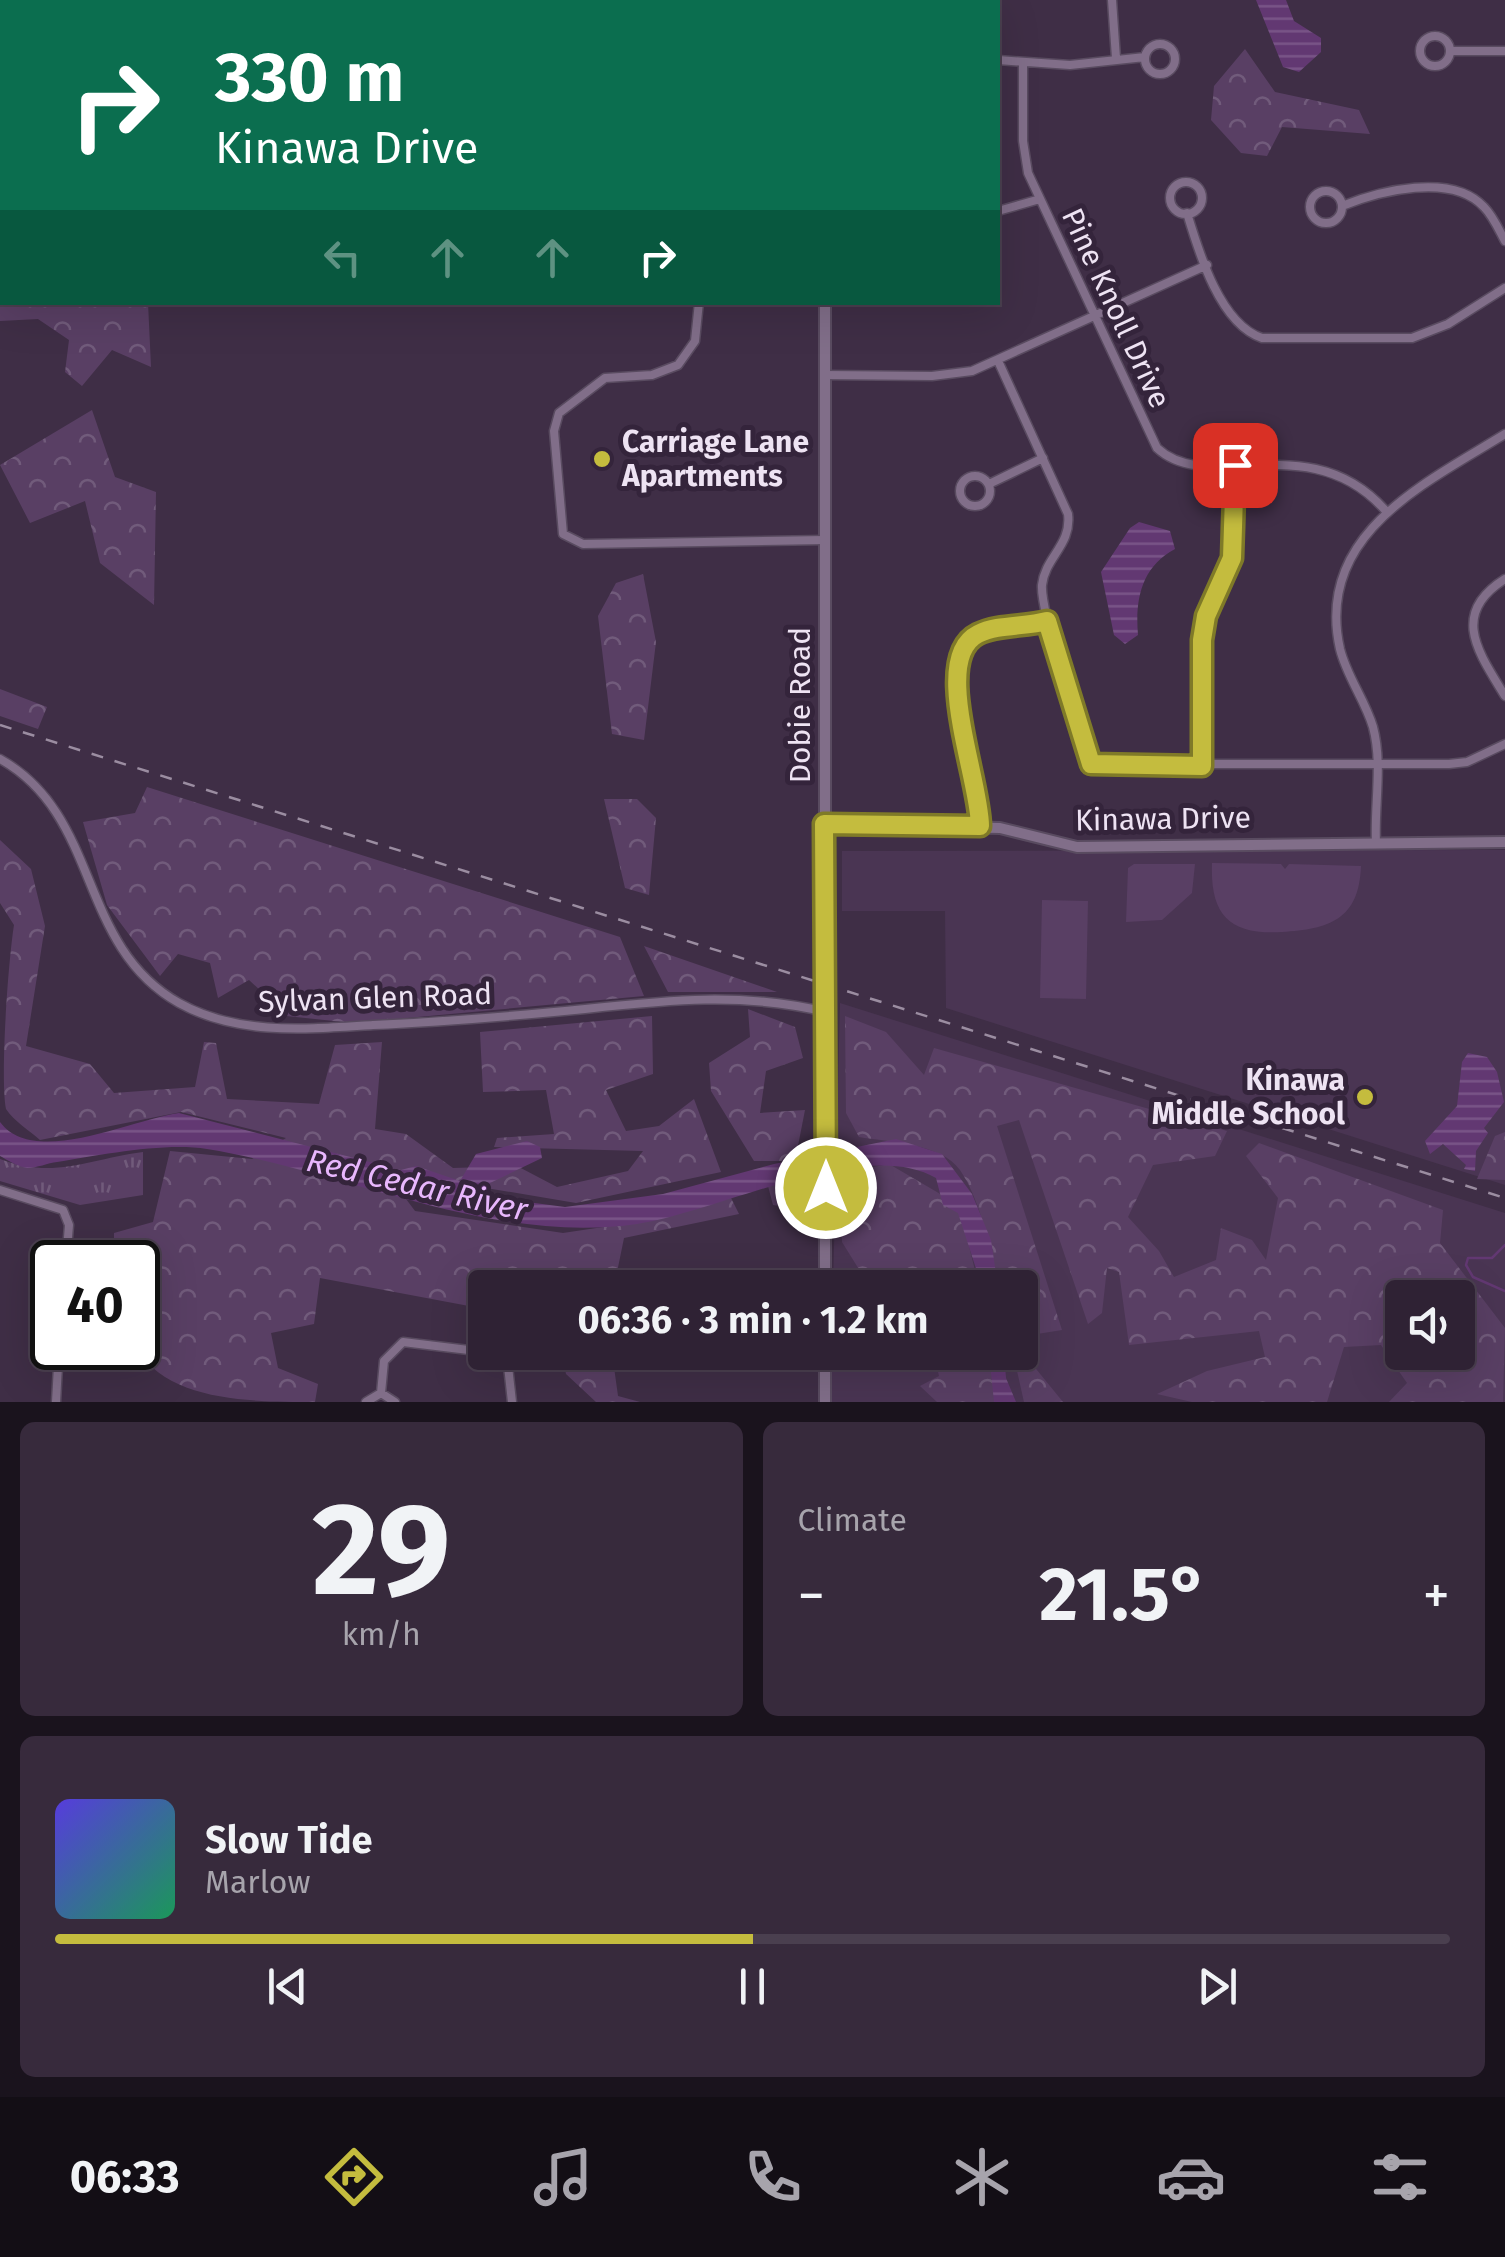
<!DOCTYPE html>
<html lang="en">
<head>
<meta charset="utf-8">
<style>
	body { margin:0; font-family:"Fira Sans",sans-serif; background:#372a3c; color:#f1f3f6; height:100vh; display:flex; flex-direction:column; font-size:38px; white-space:nowrap }
	* { box-sizing:border-box; margin:0 }
	p { font-size:32px; color:#a7a4ac }
	.icon { flex:none; width:55px; height:55px; fill:none; stroke:currentColor; stroke-width:2; stroke-linecap:round; stroke-linejoin:round }
	.map { position:relative; height:1402px; overflow:hidden }
	.sheet { display:flex; flex-direction:column; gap:20px; padding:20px; background:#1a131d; flex:1 }
	.sheet>* { flex:none }
	.guide { position:absolute; left:0px; top:0px; width:1000px; height:305px; box-shadow:0 10px 40px #0002,0 0 0 2px #4a3f4f; background:#0b6e4f; color:#fff; overflow:hidden }
	.buttons { position:absolute; left:1385px; top:1280px; display:grid; gap:20px }
	.buttons a { display:grid; place-items:center; width:90px; height:90px; border-radius:10px; background:#2f2234; box-shadow:0 10px 40px #0002,0 0 0 2px #4a3f4f; font-size:50px }
	.speed { position:absolute; left:30px; top:1240px; display:flex; gap:20px; font-size:50px; font-weight:700; text-align:center }
	.speed>* { display:grid; place-content:center; width:130px; height:130px; border-radius:50%; background:#2f2234; box-shadow:0 10px 40px #0002,0 0 0 2px #4a3f4f; line-height:1 }
	.speed .limit { border:5px solid #111; border-radius:15px; background:#fff; color:#111 }
	.pin { position:absolute; display:grid; place-items:center; width:85px; height:85px; color:#fff; margin:-42px; border-radius:20px; box-shadow:0 5px 15px #0006 }
	.me { position:absolute; width:110px; margin:-55px; rotate:0deg; stroke-linejoin:round; filter:drop-shadow(0 0 8px #0008) }
	.turn { display:flex; align-items:center; gap:35px; height:210px; padding:0 50px; font-size:45px }
	.turn .icon { width:130px; height:130px; stroke-width:2.5 }
	.turn b { display:block; font-size:70px; line-height:85px }
	.lanes { display:flex; align-items:center; height:95px; padding:0 50px; background:#0003; justify-content:center; gap:50px; direction:ltr }
	.lanes .off { opacity:.35 }
	.big { font-size:75px; font-weight:700; line-height:1.1 }
	.sheet .widget { flex:1; display:flex; flex-direction:column; justify-content:center; gap:15px; min-width:0; padding:0 35px; border-radius:15px; background:#372a3c }
	.sheet .dial { align-items:center; gap:0 }
	.dial b { font-size:130px; line-height:1 }
	.song { display:flex; align-items:center; gap:30px }
	.cover { width:120px; height:120px; border-radius:15px; background:linear-gradient(135deg,hsl(250 70% 55%),hsl(150 70% 35%)) }
	.played { height:10px; border-radius:5px; background:linear-gradient(90deg,#c4bc3e 50%,#4a3f4f 50%) }
	.keys { display:flex; justify-content:space-around; direction:ltr }
	.heat { display:flex; justify-content:space-between; align-items:center; font-size:55px; direction:ltr }
	.sheet .tiles { flex:1; display:grid; gap:20px; grid-template-columns:1fr 1fr }
	.widget:last-child { grid-column:span 2 }
	.trip { position:absolute; left:468px; top:1270px; width:570px; height:100px; border-radius:10px; background:#2f2234; box-shadow:0 10px 40px #0002,0 0 0 2px #4a3f4f; font-weight:700; line-height:100px; text-align:center }
	.dock { display:flex; height:160px; justify-content:space-around; align-items:center; background:#130e15; color:#a7a4ac }
	.dock .icon { width:70px; height:70px }
	.dock .active { color:#c4bc3e }
	.dock b { font-size:45px; color:#f1f3f6 }
	.map>svg:first-child { display:block }
</style>
</head>
<body>
<div class="map">
<svg width="1505" height="1402" viewBox="0 0 1505 1402">
	<defs>
		<pattern id="forest-crowns" width="20" height="18" patternUnits="userSpaceOnUse" patternTransform="scale(2.5)"><rect width="20" height="18" fill="#593f64"/><path d="M2 6a3 3 0 1 1 6 0M12 15a3 3 0 1 1 6 0" fill="none" stroke="#715b7b"/></pattern>
		<pattern id="park-tufts" width="24" height="20" patternUnits="userSpaceOnUse" patternTransform="scale(2.5)"><rect width="24" height="20" fill="#593f64"/><path d="M3 7l-1-3M5 7V3M7 7l1-3M15 17l-1-3M17 17v-4M19 17l1-3" fill="none" stroke="#715b7b"/></pattern>
		<pattern id="water-rules" width="6" height="5" patternUnits="userSpaceOnUse" patternTransform="scale(2.5)"><rect width="6" height="5" fill="#623872"/><path d="M0 2.5h6" fill="none" stroke="#795587"/></pattern>
	</defs>
	<rect width="100%" height="100%" fill="#3f2e46"/>
	<!-- built -->
	<path fill="#4a3553" fill-rule="evenodd" d="M1505 850V1185L946 1008 945 911H842V851Z
		M840 1003 1505 1213V1402H830L831 1353 1020 1352V1288L833 1287ZM1402 1298H1458V1352H1402Z"/>
	<!-- grass -->
	<path fill="#593f64" d="M1212 863 1281 864 1285 869 1289 864 1361 866C1359 920 1329 929 1282 932 1230 935 1210 916 1212 863Z
		M1134 864H1195L1192 893 1162 920 1126 922 1128 868Z
		M1042 900 1088 901 1086 999 1040 998Z"/>
	<!-- forest -->
	<path fill="url(#forest-crowns)" fill-rule="evenodd" d="M0 0 11 2H2V302L148 303 151 367 112 350 82 386 65 372 69 340 38 319 0 321Z
		M1245 49 1275 92 1359 110 1370 134 1282 127 1267 156 1241 153 1211 120 1214 86Z
		M92 410 115 477 156 492 154 605 100 563 85 501 30 523 0 465Z
		M643 574 656 642 644 740 612 734 598 616 616 583Z
		M0 689 47 707 38 729 0 716Z
		M147 787 620 937 644 996 353 1023 258 1013 262 992 249 980 218 998 210 963 178 954 160 976 107 905 83 822 135 813Z
		M604 799H637L656 818 649 895 625 888Z
		M0 840 31 869 45 926 26 1046 90 1064 114 1093 195 1087 204 1042 216 1043 227 1099 319 1104 335 1045 382 1042 375 1129 406 1134 453 1168 517 1166 557 1187 628 1171 643 1151 494 1147 497 1138 554 1134 546 1090 483 1092 480 1032 652 1016 653 1074 606 1090 626 1131 659 1126 694 1099 721 1172 576 1203 385 1171 415 1211 563 1233 657 1219 731 1198 739 1214 624 1238 614 1287 485 1288V1309L320 1278 314 1324 271 1333 278 1368 318 1384 315 1402C255 1402 167 1402 138 1349 131 1332 137 1283 138 1262H114V1233L153 1222 170 1151 252 1159 286 1138 181 1112 40 1140C30 1131 14 1121 6 1109 0 1078 8 963 14 925L0 903Z
		M644 946 777 992H668Z
		M748 1009 795 1027 803 1058 766 1071 760 1113 805 1110 795 1161H754L711 1091 709 1063 750 1037Z
		M845 1016 886 1032 924 1075 934 1048 1227 1131 1215 1156 1153 1165 1128 1217 1159 1251 1174 1277 1216 1260 1221 1228 1252 1240 1266 1260 1278 1198 1246 1156 1259 1143 1443 1210 1440 1243 1505 1328 1503 1402H1389L1407 1383 1381 1345 1344 1347 1327 1402H1192L1157 1394 1207 1371 1265 1357 1259 1331 1129 1345 1119 1272 1107 1268 1102 1313 1088 1324 1019 1120 997 1126 1062 1330 1037 1334 1032 1364 1063 1402H1024L1013 1353 1020 1352V1288L999 1287C992 1253 980 1199 960 1170 941 1143 888 1142 859 1137L846 1113ZM1402 1298H1458V1352H1402Z
		M1505 1132V1180L1477 1179 1495 1136Z
		M889 1164 959 1205 979 1287H870L842 1242 841 1173Z
		M809 1178 803 1210 773 1205 768 1186Z
		M562 1353H612L618 1396 640 1402H596L566 1374Z
		M934 1353H989L996 1402H937L920 1386 939 1376Z"/>
	<!-- park -->
	<path fill="url(#park-tufts)" d="M143 1152V1195L80 1205 0 1181V1159C54 1180 89 1159 143 1152Z"/>
	<!-- water -->
	<path fill="url(#water-rules)" d="M1256 0H1286L1294 21 1321 38V52L1299 72 1283 67Z
		M1139 522 1170 531 1175 549C1141 567 1135 600 1138 635L1125 644 1114 635 1101 572 1130 528Z
		M1468 1053 1487 1057 1497 1072 1504 1102 1484 1128 1488 1133 1476 1151 1475 1171 1464 1169 1466 1165 1443 1144 1430 1154 1425 1141 1457 1106 1462 1062Z
		M179 1113 401 1170 416 1166 460 1181 476 1154 527 1141 540 1147 542 1158 490 1183 489 1197 565 1207 663 1194 774 1164 896 1139 942 1154 972 1194 991 1240 998 1287H982L958 1213 943 1205 936 1178C864 1136 719 1212 637 1224 492 1245 348 1172 207 1149 165 1142 100 1155 57 1162 48 1163 37 1168 27 1168 19 1167 7 1160 0 1156V1122C34 1168 133 1119 179 1113Z
		M989 1353H1004L1006 1378 1016 1402H994Z"/>
	<g fill="none" stroke-linecap="round" stroke-linejoin="round">
		<!-- stream -->
		<path stroke="#623872" stroke-width="2.5" d="M1505 1245 1492 1258H1468L1466 1265 1473 1277 1505 1291"/>
		<!-- street casing -->
		<g stroke="#594b60" stroke-width="11">
			<path id="street" d="M1112 0 1116 58
				M1420 51a15 15 0 1 1 30 0a15 15 0 1 1-30 0Z
				M1145 59a15 15 0 1 1 30 0a15 15 0 1 1-30 0Z
				M1450 51H1505
				M998 60 1070 65 1145 57
				M1023 63V141L1028 173 1157 448C1208 496 1309 425 1385 510
				M1170 198a16 16 0 1 1 32 0a16 16 0 1 1-32 0Z
				M1310 207a16 16 0 1 1 32 0a16 16 0 1 1-32 0Z
				M1342 206C1379 191 1452 172 1484 207 1493 216 1499 230 1505 241
				M998 211 1040 199
				M1187 213C1199 253 1220 324 1262 338H1412L1448 324 1505 288
				M699 302 695 341 678 365 652 375 605 378 559 413 554 431 563 534 583 544 825 540
				M999 363 1068 514C1072 545 1045 557 1042 585 1040 610 1080 736 1091 764H1449L1467 762 1505 744
				M825 375 932 376 972 371 1207 265
				M960 491a15 15 0 1 1 30 0a15 15 0 1 1-30 0Z
				M989 484 1043 458
				M1505 579C1449 614 1479 653 1505 696
				M0 759C102 816 76 945 179 1003 238 1036 308 1029 373 1025 444 1022 514 1016 585 1009 668 1000 743 992 826 1012
				M1202 766 1203 630 1232 558 1235 465
				M980 826C980 779 930 658 978 634 998 624 1025 627 1047 621
				M1376 843C1374 805 1383 764 1373 727 1365 700 1347 677 1340 649 1314 534 1426 483 1505 434
				M0 1190 63 1210 69 1225 66 1262
				M489 1352 508 1366 512 1402
				M381 1393 384 1361 403 1342 485 1352
				M56 1402 59 1348
				M366 1402 381 1393 395 1402"/>
		</g>
		<!-- secondary casing -->
		<g stroke="#594b60" stroke-width="14">
			<path id="secondary" d="M826 2V0
				M825 302V1288
				M824 824 1000 828 1077 847 1505 842
				M825 1402V1352"/>
		</g>
		<!-- street -->
		<use href="#street" stroke="#816e89" stroke-width="8"/>
		<!-- secondary -->
		<use href="#secondary" stroke="#816e89" stroke-width="10"/>
		<!-- rail -->
		<path stroke="#9b8da1" stroke-width="2.5" stroke-dasharray="12 12" stroke-linecap="butt" d="M0 725 1505 1198"/>
	</g>
	<g fill="none" stroke-linecap="round" stroke-linejoin="round">
		<!-- route casing -->
		<g stroke="#7f7a28" stroke-width="25">
			<path id="route" d="M826 1188 824 824 980 826C980 779 930 658 978 634 998 624 1025 627 1047 621L1091 764 1202 766V640L1206 616 1232 558 1235 465"/>
		</g>
		<!-- route -->
		<use href="#route" stroke="#c4bc3e" stroke-width="18"/>
	</g>
	<!-- markers -->
	<g fill="#c4bc3e" stroke="#34243b" stroke-width="4">
		<circle cx="602" cy="459" r="10"/>
		<circle cx="1365" cy="1097" r="10"/>
	</g>
	<g text-anchor="middle" stroke-width="10" stroke-linejoin="round" paint-order="stroke">
		<!-- street labels -->
		<g font-size="30" fill="#eee3f3" stroke="#34243b">
			<text transform="translate(1116 308) rotate(65)" y="10">Pine Knoll Drive</text>
			<text transform="translate(800 705) rotate(-90)" y="10">Dobie Road</text>
			<text transform="translate(1163 819) rotate(-1)" y="10">Kinawa Drive</text>
			<text transform="translate(375 998) rotate(-2)" y="10">Sylvan Glen Road</text>
		</g>
		<!-- poi labels -->
		<g font-size="30" font-weight="bold" fill="#eee3f3" stroke="#34243b" text-anchor="start">
			<text x="622" y="452">Carriage Lane<tspan x="622" dy="34">Apartments</tspan></text>
			<text x="1345" y="1090" text-anchor="end">Kinawa<tspan x="1345" dy="34">Middle School</tspan></text>
		</g>
		<!-- water labels -->
		<g font-size="32" font-style="italic" fill="#e8b7fd" stroke="#34243b">
			<text transform="translate(417 1185) rotate(13)" y="11">Red Cedar River</text>
		</g>
	</g>
</svg>
<div class="buttons">
<a><svg class="icon" aria-label="sound" viewBox="0 0 24 24"><path d="M4 9h4l5-4v14l-5-4H4zM17 9q2 3 0 6"/></svg></a>
</div>
<div class="speed"><div class="limit">40</div></div>
<div class="pin" style="left:1235px;top:465px;background:#d93025"><svg class="icon" aria-label="arrive" viewBox="0 0 24 24"><path d="M6 21V4h12l-3 4 3 4H6"/></svg></div>
<svg class="me" style="left:826px;top:1188px" viewBox="-20 -20 40 40"><circle r="17" fill="#c4bc3e" stroke="#fff" stroke-width="3"/><path d="M0-11L8 9 0 5-8 9z" fill="#fff"/></svg>
<div class="trip">06:36 · 3 min · 1.2 km</div>
<div class="guide">
<div class="turn"><svg class="icon" aria-label="right" viewBox="0 0 24 24"><path d="M7 20v-9h11M14 6l5 5-5 5"/></svg><div><b>330 m</b>Kinawa Drive</div></div>
<div class="lanes"><svg class="icon off" aria-label="left" viewBox="0 0 24 24"><path d="M17 20v-9H6M10 6l-5 5 5 5"/></svg><svg class="icon off" aria-label="ahead" viewBox="0 0 24 24"><path d="M12 20V5M6 11l6-6 6 6"/></svg><svg class="icon off" aria-label="ahead" viewBox="0 0 24 24"><path d="M12 20V5M6 11l6-6 6 6"/></svg><svg class="icon" aria-label="right" viewBox="0 0 24 24"><path d="M7 20v-9h11M14 6l5 5-5 5"/></svg></div>
</div>
</div>
<section class="sheet">
<div class="tiles">
<div class="widget dial"><b>29</b><p>km/h</p></div>
<div class="widget"><p>Climate</p>
<div class="heat"><a>−</a><b class="big">21.5°</b><a>+</a></div>
</div>
<div class="widget">
<div class="song"><i class="cover"></i><div><b>Slow Tide</b><p>Marlow</p></div></div>
<div class="played"></div>
<div class="keys"><svg class="icon" aria-label="previous" viewBox="0 0 24 24"><path d="M18 5L8 12l10 7zM5 5v14"/></svg><svg class="icon" aria-label="pause" viewBox="0 0 24 24"><path d="M8 5v14M16 5v14"/></svg><svg class="icon" aria-label="next" viewBox="0 0 24 24"><path d="M6 5l10 7-10 7zM19 5v14"/></svg></div>
</div>
</div>
</section>
<nav class="dock">
<b>06:33</b>
<svg class="icon active" aria-label="directions" viewBox="0 0 24 24"><path d="M12 3l9 9-9 9-9-9zM9 14v-3h6M13 9l2 2-2 2"/></svg>
<svg class="icon" aria-label="music" viewBox="0 0 24 24"><path d="M9 18V5l10-2v13"/><circle cx="6" cy="18" r="3"/><circle cx="16" cy="16" r="3"/></svg>
<svg class="icon" aria-label="phone" viewBox="0 0 24 24"><path d="M5 4h4l2 5-3 2q2 4 5 5l2-3 5 2v4C11 20 4 13 5 4z"/></svg>
<svg class="icon" aria-label="climate" viewBox="0 0 24 24"><path d="M12 3v18M4 7l16 10M4 17L20 7"/></svg>
<svg class="icon" aria-label="car" viewBox="0 0 24 24"><path d="M5 17H2v-5l4-1 3-4h7l3 4 3 1v5h-3M9 17h6M6 11h13"/><circle cx="7" cy="17" r="2"/><circle cx="17" cy="17" r="2"/></svg>
<svg class="icon" aria-label="filters" viewBox="0 0 24 24"><path d="M4 7h16M4 17h16"/><circle cx="9" cy="7" r="2"/><circle cx="15" cy="17" r="2"/></svg>
</nav>
</body>
</html>
